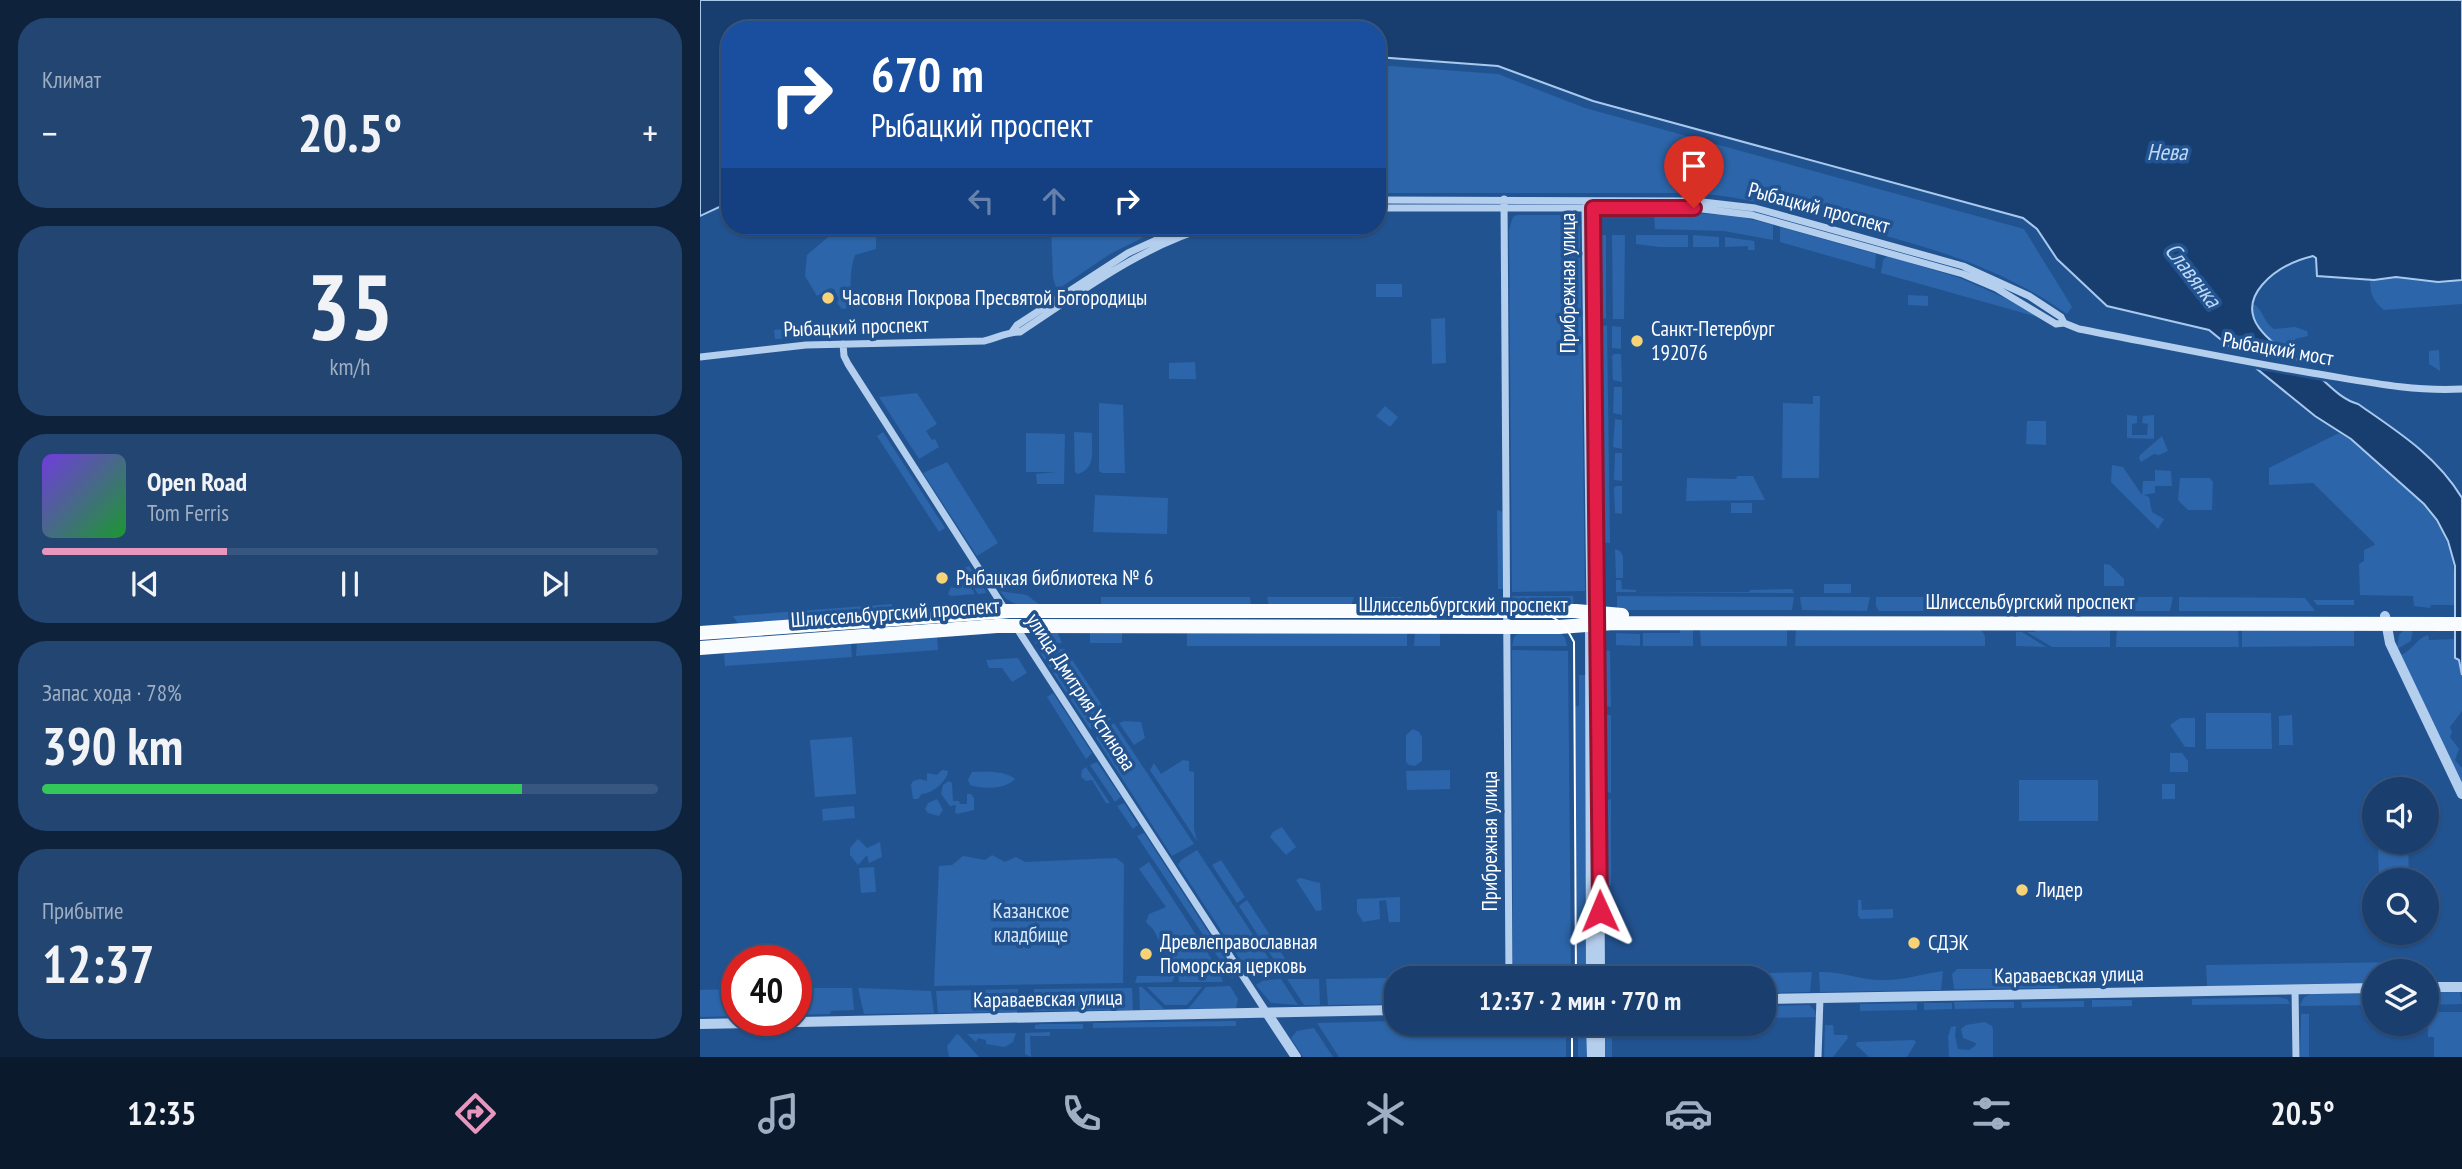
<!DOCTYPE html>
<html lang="ru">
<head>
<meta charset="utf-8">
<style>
	body { margin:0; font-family:"PT Sans Narrow",sans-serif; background:#234572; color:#f1f3f6; height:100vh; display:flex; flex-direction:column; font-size:26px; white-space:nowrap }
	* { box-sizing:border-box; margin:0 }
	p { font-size:23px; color:#9faec2 }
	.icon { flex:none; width:38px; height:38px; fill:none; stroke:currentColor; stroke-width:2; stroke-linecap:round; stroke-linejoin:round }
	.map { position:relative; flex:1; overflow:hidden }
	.drawer { display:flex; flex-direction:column; gap:18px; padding:18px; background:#0e223c; width:700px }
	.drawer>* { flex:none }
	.guide { position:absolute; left:21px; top:21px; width:665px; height:214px; border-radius:28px; box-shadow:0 2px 5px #0004,0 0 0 2px #385780; background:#1a4fa0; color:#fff; overflow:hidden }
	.buttons { position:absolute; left:1662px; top:777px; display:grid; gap:14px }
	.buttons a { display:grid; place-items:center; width:77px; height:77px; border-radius:50%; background:#1a3e6d; box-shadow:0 2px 5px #0004,0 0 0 2px #385780; font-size:35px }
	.speed { position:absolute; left:21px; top:945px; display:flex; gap:14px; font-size:35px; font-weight:700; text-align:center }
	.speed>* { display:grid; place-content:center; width:91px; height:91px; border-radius:50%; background:#1a3e6d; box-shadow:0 2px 5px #0004,0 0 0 2px #385780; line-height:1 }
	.speed .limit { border:10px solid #d22; background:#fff; color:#111 }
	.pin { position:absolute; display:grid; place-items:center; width:60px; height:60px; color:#fff; margin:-72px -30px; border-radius:50% 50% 50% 0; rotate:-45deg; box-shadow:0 0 7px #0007 }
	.pin .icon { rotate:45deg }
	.me { position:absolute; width:77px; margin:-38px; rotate:359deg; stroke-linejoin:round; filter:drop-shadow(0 0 5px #0008) }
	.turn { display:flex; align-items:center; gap:24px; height:147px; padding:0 35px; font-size:32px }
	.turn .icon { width:91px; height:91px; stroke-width:2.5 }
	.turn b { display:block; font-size:49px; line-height:60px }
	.lanes { display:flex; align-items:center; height:66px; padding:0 35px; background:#0003; justify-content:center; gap:35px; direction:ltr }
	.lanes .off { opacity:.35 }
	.big { font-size:52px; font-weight:600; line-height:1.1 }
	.drawer .card { flex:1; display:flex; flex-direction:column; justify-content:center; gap:10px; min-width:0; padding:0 24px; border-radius:28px; background:#234572 }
	.drawer .dial { align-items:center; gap:0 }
	.dial b { font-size:91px; line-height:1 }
	.song { display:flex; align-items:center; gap:21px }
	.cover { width:84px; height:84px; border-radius:10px; background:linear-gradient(135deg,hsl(260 70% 55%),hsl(130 70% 35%)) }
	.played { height:7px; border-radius:4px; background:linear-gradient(90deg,#e797bd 30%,#385780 30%) }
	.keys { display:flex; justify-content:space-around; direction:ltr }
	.heat { display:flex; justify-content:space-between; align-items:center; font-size:38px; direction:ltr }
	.charge { height:10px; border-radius:5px; background:linear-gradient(90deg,#34c759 78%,#385780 0) }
	.trip { position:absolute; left:684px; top:966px; width:392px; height:70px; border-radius:28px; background:#1a3e6d; box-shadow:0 2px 5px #0004,0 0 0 2px #385780; font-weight:600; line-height:70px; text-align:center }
	.dock { display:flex; height:112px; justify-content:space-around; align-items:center; background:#0a192c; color:#9faec2 }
	.dock .icon { width:49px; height:49px }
	.dock .current { color:#e797bd }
	.dock b { font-size:32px; color:#f1f3f6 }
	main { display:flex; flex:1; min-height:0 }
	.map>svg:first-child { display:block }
</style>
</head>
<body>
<main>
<section class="drawer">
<div class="card"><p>Климат</p>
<div class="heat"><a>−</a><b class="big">20.5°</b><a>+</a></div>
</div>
<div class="card dial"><b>35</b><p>km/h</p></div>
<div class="card">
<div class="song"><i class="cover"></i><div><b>Open Road</b><p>Tom Ferris</p></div></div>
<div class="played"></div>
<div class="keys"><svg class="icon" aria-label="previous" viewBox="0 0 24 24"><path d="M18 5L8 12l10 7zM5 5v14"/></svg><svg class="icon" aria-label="pause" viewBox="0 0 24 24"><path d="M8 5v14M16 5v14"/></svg><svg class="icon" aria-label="next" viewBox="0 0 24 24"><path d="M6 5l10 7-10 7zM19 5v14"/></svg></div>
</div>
<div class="card"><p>Запас хода · 78%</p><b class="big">390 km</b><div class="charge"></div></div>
<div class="card"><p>Прибытие</p><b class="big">12:37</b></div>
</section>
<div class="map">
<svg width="1762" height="1057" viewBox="0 0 1762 1057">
	<rect width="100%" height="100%" fill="#225391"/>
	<!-- green -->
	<path fill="#2c65a9" d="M677 65 798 74 885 108 1324 229 1372 307 1367 314C1296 264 1224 246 1141 224 1093 210 1046 197 995 193H677Z
		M954 212C994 213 1035 213 1073 225V240L1024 231 955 229Z
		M817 215H874L878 219 880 226 885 591 812 592 809 230 813 217Z
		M136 226H176V249L155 255C148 273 153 290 148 308L142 309 137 303 139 299 134 289 130 288 117 296 105 276 107 255 135 231Z
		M351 226H466L410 254 357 290 353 278Z
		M1080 227 1176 254 1175 269 1080 242Z
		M898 235H906V319L899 318Z
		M912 235H925L924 319H913Z
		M936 235H988V247H959L936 244Z
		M993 235 1019 237V247H993Z
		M1025 237 1054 241 1055 250H1048V246L1025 247Z
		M1187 256 1260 278 1305 298 1338 317 1181 273 1183 260Z
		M1696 277 1738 282 1762 280V304L1684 310C1673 301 1670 294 1670 280Z
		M676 284H702V297H676Z
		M1208 295 1228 296V306L1208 305Z
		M1551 305H1555C1564 312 1564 323 1574 329L1595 327 1607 331 1608 336 1595 339 1594 349 1598 353 1597 354C1578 353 1551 324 1551 305Z
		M745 318 746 363 732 364 731 319Z
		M907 325 910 543 902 542 900 327Z
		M168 326H175L178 329 176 332 113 338 112 336 113 333Z
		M912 326 921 327V349L912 348Z
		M96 328 97 338 75 339 74 330Z
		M1739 350 1740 371 1729 364V351Z
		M914 354H921L922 382 913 380 912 356Z
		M495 362 496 379H469V363Z
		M914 387H922V415L913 413Z
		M217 393 237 424 226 431 232 440 235 439 239 447 219 459 179 397Z
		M1113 396H1120L1119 478H1082L1083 403 1113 404Z
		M399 403 423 405 425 473H402L399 471Z
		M685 406 698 417 690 427 676 416Z
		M1427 415 1437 416V423L1432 424V435H1447L1448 424 1442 423 1443 416 1454 415V439L1427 438Z
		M915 419 922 420V449L913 447Z
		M1327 421H1346V445L1326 444Z
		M183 432 245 528 239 532 177 436Z
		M374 432 392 433C391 450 397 468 378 474L375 472Z
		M326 433 365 434 364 484H337L336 474 356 472H326Z
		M1639 433C1659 444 1675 459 1691 473 1739 517 1756 539 1756 605H1731L1730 608 1714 606 1713 596 1660 595 1659 564 1664 561V550L1675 545 1674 543 1613 483 1569 485V468Z
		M1462 436 1468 451 1459 455 1454 454 1441 462 1439 458 1440 455Z
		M915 453H922V481L914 480Z
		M247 462 298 543 277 556 223 473Z
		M1412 465 1423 467 1442 495 1443 481H1455V470L1471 471 1472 486H1455V493L1444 495 1449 497 1452 512 1464 519 1458 529 1411 482Z
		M1037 476H1053L1065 500 986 501 987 478 1036 479Z
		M1480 478H1510L1513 482 1512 510H1488L1478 500Z
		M916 486H922V514L915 513 914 488Z
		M395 495 468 498 467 534 393 532Z
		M1031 503H1052V513H1031Z
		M797 510 803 512V589H798Z
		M915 549 920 551 923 556V578H916Z
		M1404 564 1410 565 1424 579V586H1404Z
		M269 566 285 590 286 593 278 594 262 569Z
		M260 570 275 594 251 596 248 594 251 587 255 588 257 583 254 581Z
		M916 580H921L922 589 936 590V592H1049L1050 590 1092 589 1094 593 916 592Z
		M1124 584H1151V593H1124Z
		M300 591 327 595 341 606C323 605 310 607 300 591Z
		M812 596H873L874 606H819L815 604Z
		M917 596 1094 597 1092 610H917Z
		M401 597H550L551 606H401Z
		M567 597H654L651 606H569Z
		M659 597H702L699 606H663Z
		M1100 597H1170L1167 611 1102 610Z
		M1176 597H1265L1264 611H1179L1176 606Z
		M1272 597H1310V608H1298V611H1273Z
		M1315 597H1473L1470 611H1316Z
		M1479 597 1605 598 1615 611H1479Z
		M1613 600H1654V605H1617Z
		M192 604V614L39 625 33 616Z
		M993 627V646H943V633H980V628Z
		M1087 628V646H1001L1000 630Z
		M1096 628H1280L1285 636V646H1095Z
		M1335 628H1410V647H1352L1327 632H1335Z
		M1417 628H1538L1539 647H1416Z
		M1713 628 1711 641 1697 649 1699 635 1703 631Z
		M1654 629V646L1542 647V630Z
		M357 631 362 643 335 644V637L340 632Z
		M487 631H707V646H487Z
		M715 631H740V646H714Z
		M422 632V643H390V633Z
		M820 632H860L865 638 867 646H812L814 637Z
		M1316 632H1322L1346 647 1316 646Z
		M916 633 940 634V646L916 645Z
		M237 635 238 650 156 656 157 641Z
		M1728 635 1729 640 1755 639V658L1759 660 1762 675V711L1750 727 1752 732 1750 737 1759 749 1755 760 1762 768V783L1701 655C1712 651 1717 638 1728 635Z
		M151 643 152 657 25 666 24 655 29 651Z
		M337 648 365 649 411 719 395 729H390Z
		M812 650 868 651 871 971H813Z
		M904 650 910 651 911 707 903 705Z
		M318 658 327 673 312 682 302 668H289L286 660Z
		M879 675H886L887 974H884L883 970H877L875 706H879Z
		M353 693 392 753 386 759 347 697Z
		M1506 713H1571L1572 749H1506Z
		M907 715H911V793L904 791 903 717Z
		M1592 715 1593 745H1579V716Z
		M1480 718H1495V747H1485L1470 725Z
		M424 721 441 722 445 738 434 745 419 723Z
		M414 723 494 844 472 856 396 738 398 734Z
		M713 729 719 732 722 737V761L715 766 709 765 706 762V735Z
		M152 737 156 794 115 797 110 740Z
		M1470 753H1482L1488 761V772H1470Z
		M483 760 489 761V771L494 772V829L497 841 450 770 454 763 461 774Z
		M397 762 421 797 415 802 390 765Z
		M386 767 410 803H406L392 780 386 781 381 777 382 770Z
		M242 770 248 771C247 782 231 794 222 794L218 799H213L211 785 213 781 220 779 227 781V773L237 775Z
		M750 770V789L707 790 706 771Z
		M272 772C286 772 304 770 315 779 305 790 283 789 270 785L268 780Z
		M1319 780H1398V821H1319Z
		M249 781 252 783 253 801H259L260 804H267V794H271L274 798V810L257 814 255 812 256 805 250 806 241 794 243 785Z
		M1462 784H1475V799H1462Z
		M237 799 243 810 239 816 228 813 225 809 228 803Z
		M911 799V885L904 887V801Z
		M424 803 438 825 433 829 417 806Z
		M154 806 155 818 123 821 122 809Z
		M582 827 596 847 586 855 570 837 573 832Z
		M444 833 536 975 532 978 437 836Z
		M158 839 167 848 180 842 182 857 169 863 167 855 158 865 150 855V848Z
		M1708 842 1709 875 1679 876 1678 843Z
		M497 850 575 968V975L551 976 478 865 481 860Z
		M292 855 305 862 316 857 325 862 416 858 424 864 423 983 234 986 239 866 252 865 263 856 285 860Z
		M521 860 545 897 537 903 512 865Z
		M449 862 518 969 523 982H479L478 970 473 967 453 929 446 922 449 914 466 907 439 869Z
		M174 867 176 892 161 893 159 868Z
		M600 878 620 883 622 910 616 911 596 880Z
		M700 897V922H689L686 900 679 901 680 919 663 922 657 912V899Z
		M547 900 572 938 563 943 539 906Z
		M1158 900H1161L1162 910 1193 909V918L1161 919 1158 916Z
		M573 940 586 960 578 966 565 946Z
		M1709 962V971H1675V983L1507 986 1506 965Z
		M1257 969H1358V988L1254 989 1252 974Z
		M1243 971 1241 990 1120 992 1119 972C1141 971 1160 980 1181 980 1202 981 1222 974 1243 971Z
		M1112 972 1110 992 1064 993V978H1030V974Z
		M472 973 475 976 472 982 435 983 437 976H467Z
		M805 976V978H696V1004L628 1005 626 979Z
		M581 979 598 1005 571 1003 556 985 564 980Z
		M587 979H619L620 1005H604Z
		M530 986 538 999 536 1008 488 1009 506 987Z
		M439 987H442L464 1009 440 1010Z
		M447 987H502L487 1005H465Z
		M96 988H152L154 1010 131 1011 130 1014 96 1015Z
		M158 988 231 991 234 1013 164 1014Z
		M432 988 433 1010 334 1011V989Z
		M37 989V1016L0 1017V990Z
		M318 989 317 1012 238 1013 236 991Z
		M1727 992H1760L1762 1004 1727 1005Z
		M1675 993V1005L1600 1006 1604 997 1611 994Z
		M1577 997 1587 999 1590 1004 1492 1005V999Z
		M1392 1000H1432V1006L1392 1007Z
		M1384 1001V1007L1322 1008 1321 1002Z
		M1254 1002H1314V1008L1255 1009Z
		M1217 1003V1010L1160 1011V1004Z
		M1224 1003H1252V1009L1224 1010Z
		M1109 1005 1115 1011 1116 1017 1064 1018V1006Z
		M1727 1012H1762V1057H1734V1037H1728Z
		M1675 1013 1609 1014V1057H1600L1601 1014Z
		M536 1021V1026L393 1028V1023Z
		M696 1021V1024H866V1057H639L617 1023Z
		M1285 1022 1292 1026 1293 1029V1057H1249L1248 1037 1251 1027 1256 1026 1255 1036 1258 1049 1269 1050 1275 1046 1276 1043 1263 1038 1261 1029 1266 1025Z
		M341 1024H383V1029H335V1025Z
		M905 1025H912V1057H904Z
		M1125 1025H1133L1134 1035H1147L1148 1038 1133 1057H1124Z
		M614 1028 633 1057H603L591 1038 597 1031Z
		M878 1028H887V1057H878Z
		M350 1032V1036H330L331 1057 325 1054V1033Z
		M316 1033 313 1042 305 1047 286 1044V1040L278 1038 276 1042 267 1034Z
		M257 1034 259 1035 279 1057H249L247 1046Z
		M1214 1040 1216 1042 1207 1057H1169L1156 1045 1157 1042Z"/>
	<!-- water -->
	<path fill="#183e70" stroke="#a8c9ee" stroke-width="2" d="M0 0H1762V280L1738 282 1696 277 1674 280 1617 276 1616 258 1613 256C1592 261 1576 269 1562 285 1530 323 1583 349 1610 369 1626 381 1639 399 1658 404 1697 431 1737 456 1762 498V675L1759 660 1755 658V566L1748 541 1737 520 1724 504 1651 439 1615 416 1509 330 1407 306 1357 259 1337 229 1323 218 893 101 798 66 677 57V30H30V202L0 216Z"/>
	<!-- pier -->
	<path fill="#225391" d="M1528 349 1608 363 1633 383 1549 368Z"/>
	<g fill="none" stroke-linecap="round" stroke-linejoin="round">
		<!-- minor -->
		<path stroke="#b4ceed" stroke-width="7" d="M804 199 809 978
			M677 200 994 201 1055 208 1263 266 1329 296 1361 317 1364 323
			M887 204 885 208 890 612
			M892 205 898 613
			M677 208H994L1052 215 1263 274 1296 288 1356 324 1364 323 1379 329C1457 344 1534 360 1612 373 1662 381 1712 392 1762 389
			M312 332 317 325 428 253 487 226
			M143 344 144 356 148 364 306 611
			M0 357 106 345 284 341C296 338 308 332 320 332 381 292 441 246 512 226
			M316 627 567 1013
			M1595 989 1596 1057
			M1118 1057 1120 998"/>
		<!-- tertiary -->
		<path stroke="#b4ceed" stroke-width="10" d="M1685 616 1690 643 1762 794
			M898 617 900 978
			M890 619 891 978
			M1727 987H1762
			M1064 999 1675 988
			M567 1013 596 1057
			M0 1024 696 1010
			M891 1024 892 1057
			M900 1057V1024"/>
		<!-- primary -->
		<path stroke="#f9fcff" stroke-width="14" d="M0 633 306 611H876L922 615
			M0 648 297 626 859 627 914 623 1762 624"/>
		<!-- tram -->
		<path stroke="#fff" stroke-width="2" d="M0 638 310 617H852L864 624 874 642 876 978
			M872 1024V1057"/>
	</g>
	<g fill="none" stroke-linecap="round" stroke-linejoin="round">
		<!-- route casing -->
		<g stroke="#92132f" stroke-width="18">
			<path id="route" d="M900 911 893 208H994"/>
		</g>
		<!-- route -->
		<use href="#route" stroke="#e11d48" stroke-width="12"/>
	</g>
	<!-- markers -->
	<g fill="#f8d276" stroke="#225391" stroke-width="2.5">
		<circle cx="128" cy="298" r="7"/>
		<circle cx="937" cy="341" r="7"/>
		<circle cx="242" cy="578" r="7"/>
		<circle cx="1322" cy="890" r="7"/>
		<circle cx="1214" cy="943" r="7"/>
		<circle cx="446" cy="954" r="7"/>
	</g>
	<g text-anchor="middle" stroke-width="7" stroke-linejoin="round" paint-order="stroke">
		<!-- street labels -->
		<g font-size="21" fill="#fff" stroke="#225391">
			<text transform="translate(1119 208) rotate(15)" y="7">Рыбацкий проспект</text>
			<text transform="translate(868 283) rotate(-90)" y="7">Прибрежная улица</text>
			<text transform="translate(156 327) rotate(-2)" y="7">Рыбацкий проспект</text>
			<text transform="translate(1578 349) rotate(10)" y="7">Рыбацкий мост</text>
			<text x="1330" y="609">Шлиссельбургский проспект</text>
			<text x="763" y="612">Шлиссельбургский проспект</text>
			<text transform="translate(195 613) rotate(-4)" y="7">Шлиссельбургский проспект</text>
			<text transform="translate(381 692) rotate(57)" y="7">улица Дмитрия Устинова</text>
			<text transform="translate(790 841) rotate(-90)" y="7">Прибрежная улица</text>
			<text transform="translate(1369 975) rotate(-1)" y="7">Караваевская улица</text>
			<text transform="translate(348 999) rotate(-1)" y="7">Караваевская улица</text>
		</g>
		<!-- poi labels -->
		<g font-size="21" fill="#fff" stroke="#225391" text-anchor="start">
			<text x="142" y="305">Часовня Покрова Пресвятой Богородицы</text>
			<text x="951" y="336">Санкт-Петербург<tspan x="951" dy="24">192076</tspan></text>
			<text x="256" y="585">Рыбацкая библиотека № 6</text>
			<text x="1336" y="897">Лидер</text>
			<text x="460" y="949">Древлеправославная<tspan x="460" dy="24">Поморская церковь</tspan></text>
			<text x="1228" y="950">СДЭК</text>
		</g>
		<!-- park labels -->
		<g font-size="21" fill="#d9e8f9" stroke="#225391">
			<text x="331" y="918">Казанское<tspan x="331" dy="24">кладбище</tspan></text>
		</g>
		<!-- water labels -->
		<g font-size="23" font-style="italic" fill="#c0d8f3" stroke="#225391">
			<text x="1467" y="160">Нева</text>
			<text transform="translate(1493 275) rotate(52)" y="8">Славянка</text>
		</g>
	</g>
</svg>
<div class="buttons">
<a><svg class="icon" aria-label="sound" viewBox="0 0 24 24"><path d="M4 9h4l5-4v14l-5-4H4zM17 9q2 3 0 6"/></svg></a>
<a><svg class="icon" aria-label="search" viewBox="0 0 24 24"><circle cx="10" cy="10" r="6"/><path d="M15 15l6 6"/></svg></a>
<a><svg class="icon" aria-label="layers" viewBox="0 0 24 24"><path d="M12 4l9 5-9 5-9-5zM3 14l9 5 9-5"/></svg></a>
</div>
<div class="speed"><div class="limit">40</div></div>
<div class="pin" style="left:994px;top:208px;background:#d93025"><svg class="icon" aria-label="arrive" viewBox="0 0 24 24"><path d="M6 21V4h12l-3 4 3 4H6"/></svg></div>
<svg class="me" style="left:900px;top:911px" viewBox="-20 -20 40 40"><path d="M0-17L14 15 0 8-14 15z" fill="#e11d48" stroke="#fff" stroke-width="4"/></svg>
<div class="trip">12:37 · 2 мин · 770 m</div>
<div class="guide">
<div class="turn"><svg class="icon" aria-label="right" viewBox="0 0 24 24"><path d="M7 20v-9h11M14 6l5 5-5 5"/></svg><div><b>670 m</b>Рыбацкий проспект</div></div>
<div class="lanes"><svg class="icon off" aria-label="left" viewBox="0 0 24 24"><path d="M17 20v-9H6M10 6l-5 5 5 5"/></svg><svg class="icon off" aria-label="ahead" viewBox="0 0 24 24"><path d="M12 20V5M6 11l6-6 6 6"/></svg><svg class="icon" aria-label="right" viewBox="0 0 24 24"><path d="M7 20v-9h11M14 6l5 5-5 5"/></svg></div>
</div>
</div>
</main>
<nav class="dock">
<b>12:35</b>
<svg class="icon current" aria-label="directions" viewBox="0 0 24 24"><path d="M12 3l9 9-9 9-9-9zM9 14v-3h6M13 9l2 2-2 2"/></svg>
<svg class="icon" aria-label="music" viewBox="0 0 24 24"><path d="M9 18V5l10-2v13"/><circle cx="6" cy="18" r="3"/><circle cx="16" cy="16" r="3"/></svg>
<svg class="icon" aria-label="phone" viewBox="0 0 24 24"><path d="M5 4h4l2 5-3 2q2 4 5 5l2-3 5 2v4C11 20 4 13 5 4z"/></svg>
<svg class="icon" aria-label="climate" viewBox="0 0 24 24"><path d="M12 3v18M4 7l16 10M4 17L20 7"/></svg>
<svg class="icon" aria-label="car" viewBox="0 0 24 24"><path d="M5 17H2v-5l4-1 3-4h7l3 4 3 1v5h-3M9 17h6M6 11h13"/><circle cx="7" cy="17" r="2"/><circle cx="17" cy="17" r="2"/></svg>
<svg class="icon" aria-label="filters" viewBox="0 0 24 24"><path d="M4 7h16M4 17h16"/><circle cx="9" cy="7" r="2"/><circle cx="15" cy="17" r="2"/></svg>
<b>20.5°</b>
</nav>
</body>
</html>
